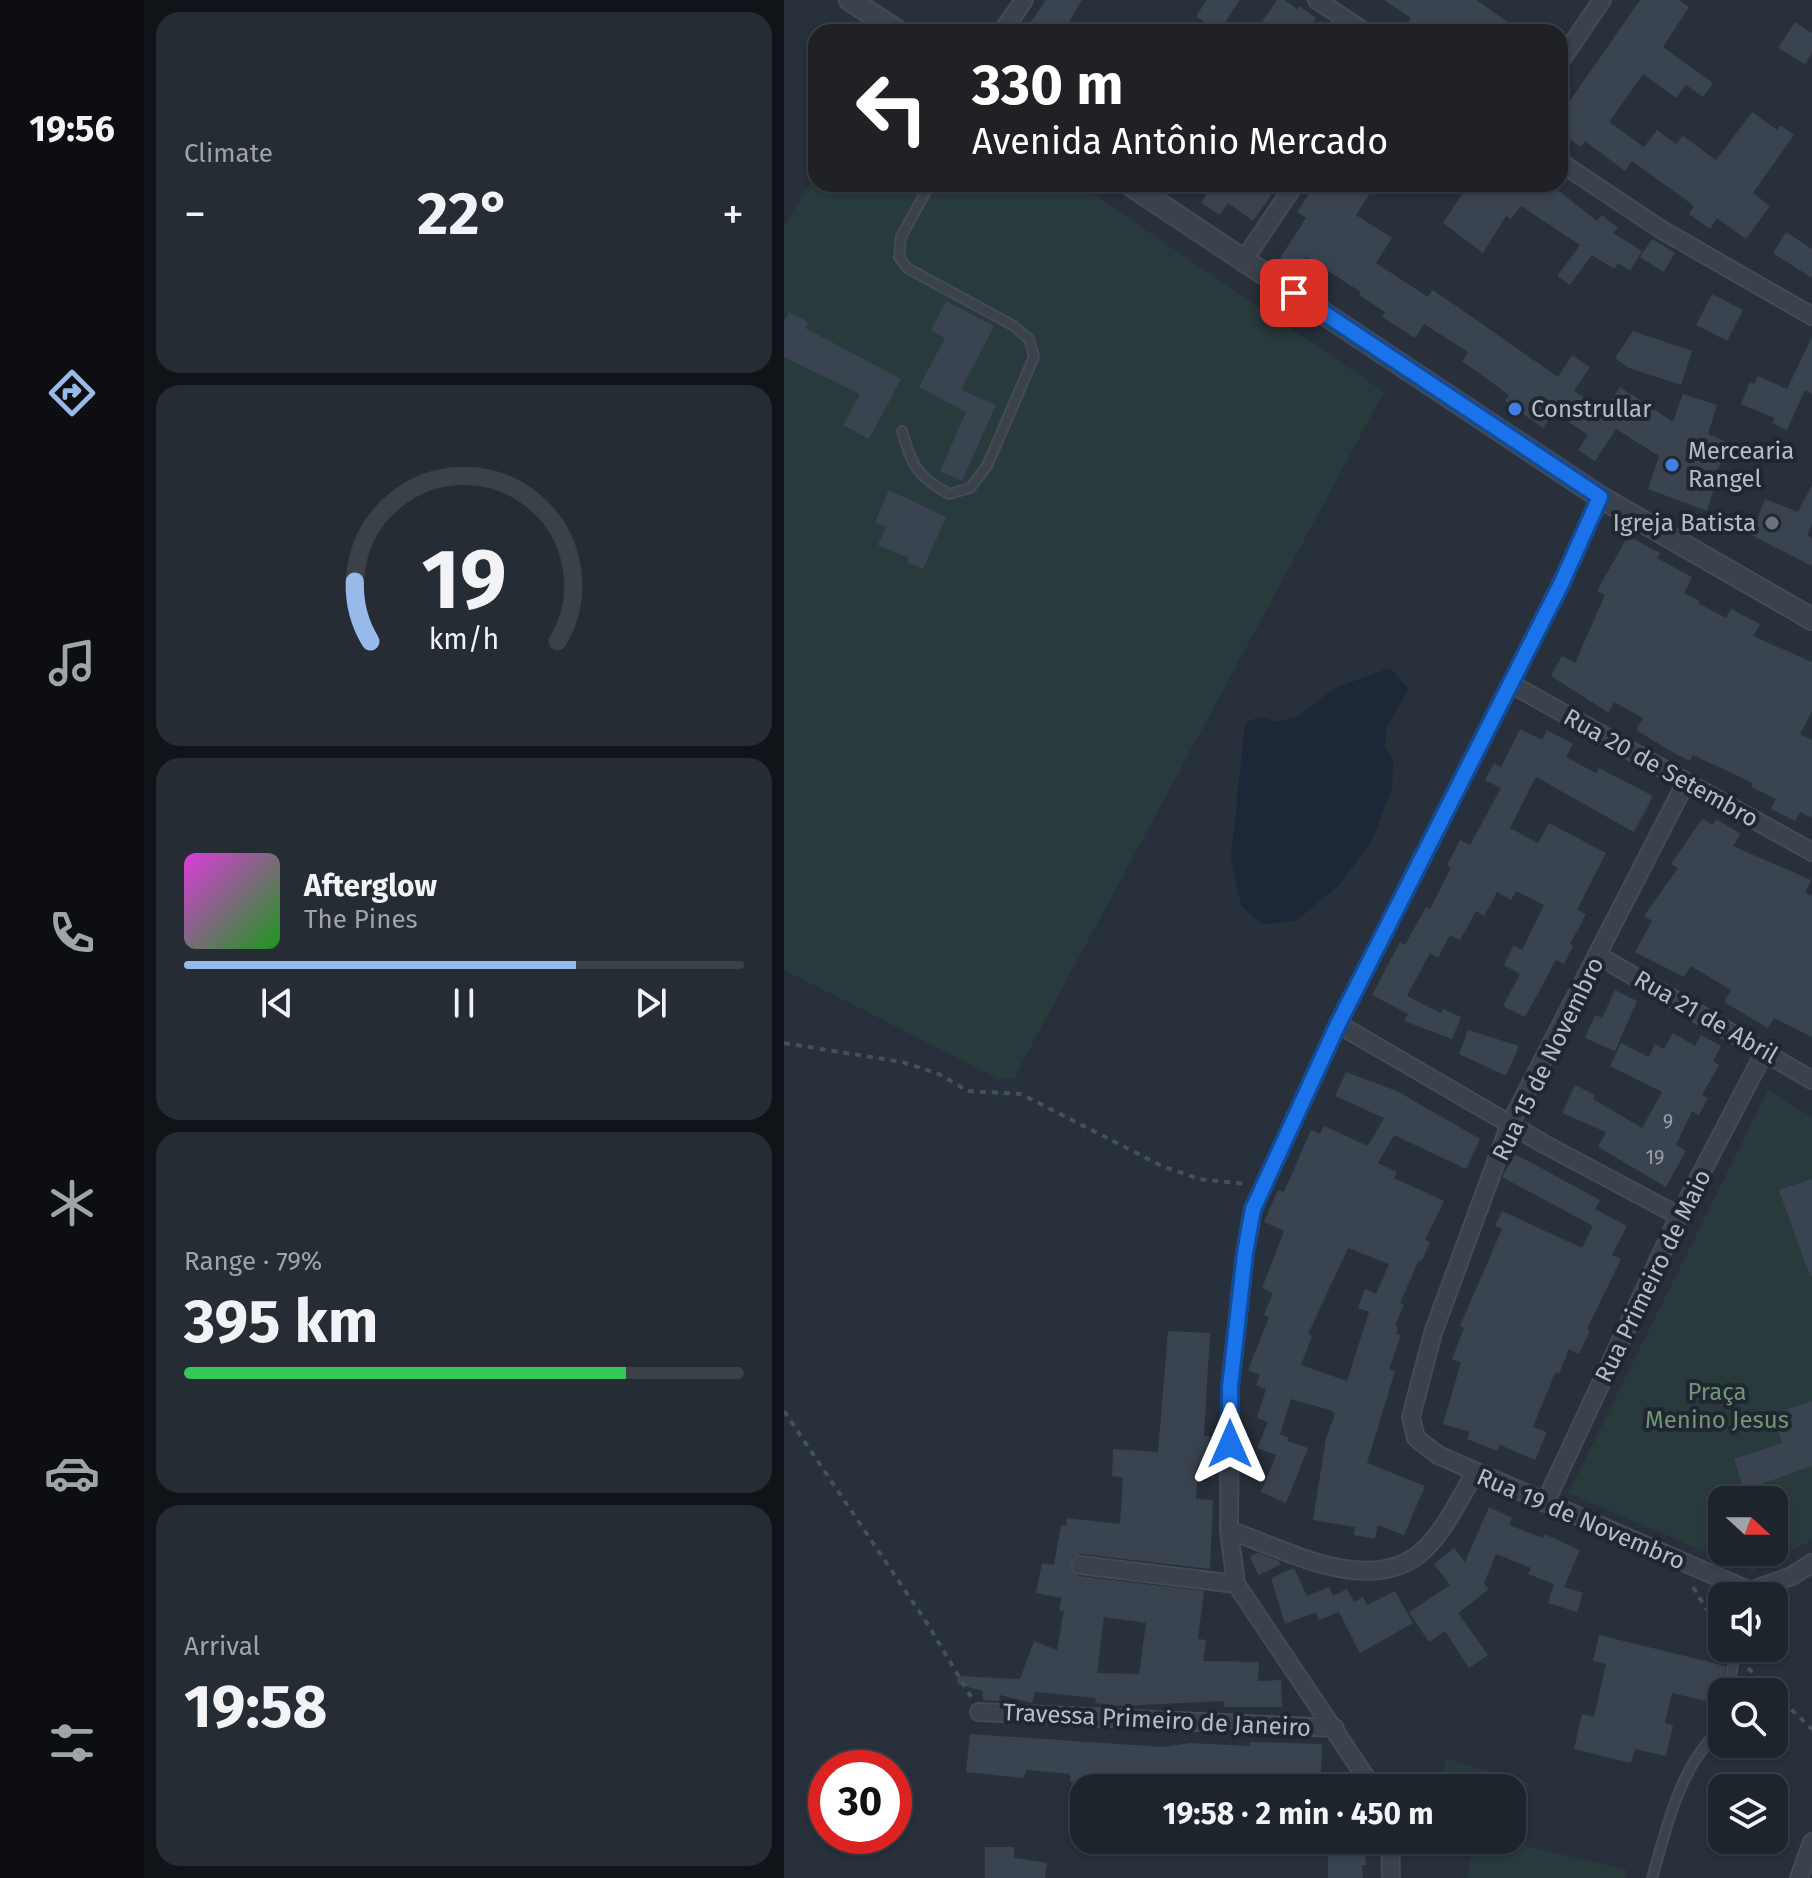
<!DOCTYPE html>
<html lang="en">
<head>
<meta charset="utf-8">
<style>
	body { margin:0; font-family:"Fira Sans",sans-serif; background:#252c34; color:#f1f3f6; height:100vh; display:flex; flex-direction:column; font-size:30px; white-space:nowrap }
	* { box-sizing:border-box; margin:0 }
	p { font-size:26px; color:#a0a4a9 }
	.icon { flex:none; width:44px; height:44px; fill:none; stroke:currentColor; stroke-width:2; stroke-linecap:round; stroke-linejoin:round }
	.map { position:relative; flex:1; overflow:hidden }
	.details { display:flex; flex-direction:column; gap:12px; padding:12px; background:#101418; width:640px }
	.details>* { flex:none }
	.hud { position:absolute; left:24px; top:24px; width:760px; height:168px; border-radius:24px; box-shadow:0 2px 6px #0004,0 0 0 2px #3b4148; background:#202124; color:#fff; overflow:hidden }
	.needle { width:52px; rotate:111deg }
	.controls { position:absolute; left:924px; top:1486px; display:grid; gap:16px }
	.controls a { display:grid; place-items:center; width:80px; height:80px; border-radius:16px; background:#1d242c; box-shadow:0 2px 6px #0004,0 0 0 2px #3b4148; font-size:40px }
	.speed { position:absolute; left:24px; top:1750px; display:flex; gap:16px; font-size:40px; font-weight:700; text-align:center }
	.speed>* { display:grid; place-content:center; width:104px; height:104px; border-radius:50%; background:#1d242c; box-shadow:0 2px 6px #0004,0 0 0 2px #3b4148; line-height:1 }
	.speed .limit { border:12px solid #d22; background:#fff; color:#111 }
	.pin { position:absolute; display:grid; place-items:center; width:68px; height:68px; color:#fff; margin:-34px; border-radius:16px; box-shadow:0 4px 12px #0006 }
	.me { position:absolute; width:88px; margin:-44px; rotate:0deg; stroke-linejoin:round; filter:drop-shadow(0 0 6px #0008) }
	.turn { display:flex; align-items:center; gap:28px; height:168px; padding:0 32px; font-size:36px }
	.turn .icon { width:104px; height:104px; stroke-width:2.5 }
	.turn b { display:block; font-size:56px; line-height:68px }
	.big { font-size:60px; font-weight:700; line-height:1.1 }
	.details .card { flex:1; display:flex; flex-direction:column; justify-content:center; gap:12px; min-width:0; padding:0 28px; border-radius:24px; background:#252c34 }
	.details .dial { align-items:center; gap:0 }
	.dial svg { height:208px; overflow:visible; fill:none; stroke:#3b4148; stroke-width:7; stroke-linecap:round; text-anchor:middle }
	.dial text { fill:#f1f3f6; stroke:none }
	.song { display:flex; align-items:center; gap:24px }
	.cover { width:96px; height:96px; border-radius:12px; background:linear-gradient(135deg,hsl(300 70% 55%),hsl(120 70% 35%)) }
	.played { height:8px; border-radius:4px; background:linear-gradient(90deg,#98baeb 70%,#3b4148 70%) }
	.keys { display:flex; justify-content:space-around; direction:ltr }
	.heat { display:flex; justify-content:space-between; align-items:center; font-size:44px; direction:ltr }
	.charge { height:12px; border-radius:6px; background:linear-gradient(90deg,#34c759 79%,#3b4148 0) }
	.trip { position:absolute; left:286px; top:1774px; width:456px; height:80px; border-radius:24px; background:#1d242c; box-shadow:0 2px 6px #0004,0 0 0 2px #3b4148; font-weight:700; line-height:80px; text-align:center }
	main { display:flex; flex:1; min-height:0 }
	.tabs { display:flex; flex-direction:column; width:144px; justify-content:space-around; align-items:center; background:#0c0e12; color:#a0a4a9 }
	.tabs .icon { width:56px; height:56px }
	.tabs .on { color:#98baeb }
	.tabs b { font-size:36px; color:#f1f3f6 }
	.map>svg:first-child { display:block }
</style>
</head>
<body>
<main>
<nav class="tabs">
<b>19:56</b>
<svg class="icon on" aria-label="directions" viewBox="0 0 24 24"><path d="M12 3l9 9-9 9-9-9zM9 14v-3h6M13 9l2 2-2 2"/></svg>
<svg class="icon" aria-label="music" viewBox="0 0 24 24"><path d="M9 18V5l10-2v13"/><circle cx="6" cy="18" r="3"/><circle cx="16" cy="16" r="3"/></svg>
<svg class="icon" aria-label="phone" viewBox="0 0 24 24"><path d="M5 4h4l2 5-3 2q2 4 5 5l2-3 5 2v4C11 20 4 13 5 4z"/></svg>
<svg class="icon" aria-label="climate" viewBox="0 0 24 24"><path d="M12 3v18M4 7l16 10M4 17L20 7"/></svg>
<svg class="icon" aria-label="car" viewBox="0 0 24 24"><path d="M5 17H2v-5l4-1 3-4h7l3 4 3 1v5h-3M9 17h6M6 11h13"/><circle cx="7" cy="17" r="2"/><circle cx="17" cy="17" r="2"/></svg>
<svg class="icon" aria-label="filters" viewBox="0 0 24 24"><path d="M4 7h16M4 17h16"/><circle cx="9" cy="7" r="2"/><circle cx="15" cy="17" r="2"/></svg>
</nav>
<section class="details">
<div class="card"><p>Climate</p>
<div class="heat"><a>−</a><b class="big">22°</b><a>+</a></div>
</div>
<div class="card dial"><svg viewBox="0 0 100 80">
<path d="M14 69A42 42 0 1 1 86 69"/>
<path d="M14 69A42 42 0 0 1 8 46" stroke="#98baeb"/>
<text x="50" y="56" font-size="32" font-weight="700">19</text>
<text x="50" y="72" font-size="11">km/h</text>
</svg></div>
<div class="card">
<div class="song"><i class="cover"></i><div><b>Afterglow</b><p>The Pines</p></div></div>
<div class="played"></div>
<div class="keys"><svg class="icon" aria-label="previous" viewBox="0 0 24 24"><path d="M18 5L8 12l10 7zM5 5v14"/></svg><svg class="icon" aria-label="pause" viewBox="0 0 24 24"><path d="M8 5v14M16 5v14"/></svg><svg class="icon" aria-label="next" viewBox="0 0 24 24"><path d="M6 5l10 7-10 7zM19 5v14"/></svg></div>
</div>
<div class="card"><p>Range · 79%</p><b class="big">395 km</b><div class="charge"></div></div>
<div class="card"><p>Arrival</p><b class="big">19:58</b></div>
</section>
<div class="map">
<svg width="1028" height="1878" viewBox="0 0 1028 1878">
	<rect width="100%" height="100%" fill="#27303b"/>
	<!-- green -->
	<path fill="#293a3c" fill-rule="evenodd" d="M32 175V184H294L600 392 230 1078 215 1079 0 970V225Z
		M984 1090 1028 1117V1540L968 1572 784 1493ZM938 1500H990V1552H938Z
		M663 1759 746 1783 730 1837 728 1788H654Z
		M692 1840H717L843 1870 841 1878H683Z"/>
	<!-- water -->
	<path fill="#1c2838" d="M606 668 625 689 602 728 601 747 609 759 608 789 588 841 554 886 513 920 479 925 457 906 447 858 461 723 475 717 494 722 513 717 551 688Z"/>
	<!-- building -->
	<path fill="#3a4451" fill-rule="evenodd" d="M262 0H298L284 24 279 21 273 32H240Z
		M423 0H456L434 32 412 16Z
		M493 0H500L513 9 515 6 532 18 522 32H471Z
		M600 0H692L738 32H617L627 18Z
		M856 0H895L905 7 879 47 929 83 919 97 902 85 892 98 859 74 825 122 860 147 873 130 892 144 899 136 932 160 968 112 993 130 996 125 1010 135 969 193 986 206 962 239 933 218 926 229 905 214 910 206 848 161 841 171 801 141 797 147 776 132V115Z
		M1011 22 1028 33V53L1021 64 994 48Z
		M430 184H495L469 221 444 203 436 215 417 203Z
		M531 184H592L572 215 608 238 592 263 644 297 648 290 668 303 774 377 788 355 806 367 790 391 820 411 836 387 889 422 899 394 933 405 924 434 945 443 928 484 931 485 923 511 864 489 875 456 832 429 811 461 794 450 804 435 770 412 759 428 721 401 725 395 678 361 684 352 640 324 631 338 598 317 601 312 575 295 577 292 522 257 514 269 496 258 522 218 513 212Z
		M685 184H766L813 221 818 215 834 228 829 233 858 251 846 271 834 263 830 269 808 255 786 285 773 276 796 245 737 206 727 219 722 216 699 253 659 223Z
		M1002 232 1028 249V278L989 253Z
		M868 239 891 253 880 272 856 257Z
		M928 294 959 310 943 341 912 325Z
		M162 301 210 326 177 390 212 405 178 481 156 471 182 412 135 387 161 338 147 330Z
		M5 312 24 322 21 328 117 379 85 439 59 425 76 394 0 357V322Z
		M849 331 908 351 897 385 845 368 831 358Z
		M1028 337V394L1021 390 1003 430 988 423 990 418 957 404 966 382 970 384 974 376 1003 389Z
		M1028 485V524L1023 535 1028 538V566L967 535 981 499 1014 512Z
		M105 490 162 517 139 569 123 562 125 558 94 545 102 527 91 522Z
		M844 536 876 553 873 558 908 577 900 593 916 601 914 603 942 618 947 609 976 624 969 636 1028 662V711L1016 734 1028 740V818L1016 812 1011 821 987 809 992 799 967 787 969 783 909 755 906 761 890 753 852 730 859 718 830 702 825 713 767 676 778 656 791 663 821 595 813 591Z
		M736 729 758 740 763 730 789 744 782 757 812 773 815 768 869 796 850 832 752 777 726 828 754 843 765 823 822 853 793 910 802 914 786 944 789 946 780 964 772 960 741 1017 719 1006 736 974 720 965 730 945 738 950 760 905 732 891 727 900 713 892 700 916 692 911 676 940 666 935 654 958 646 953 623 996 657 1013 659 1009 677 1017 668 1039 620 1021 624 1014 588 995 616 942 621 945 642 907 646 909 667 868 663 865 676 840 686 845 717 788 701 780 710 763 717 767Z
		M918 819 929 825 932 819 957 834 949 846 1027 880 1021 893 1028 896V1037L990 1018 984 1028 940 1002 947 990 907 966 900 977 851 952 868 921 860 916 894 868 887 864Z
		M831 990 853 1001 831 1051 801 1038 811 1015 818 1018Z
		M684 1030 735 1046 722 1076 675 1054Z
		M889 1033 911 1046 917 1035 937 1046 929 1061 935 1065 918 1095 924 1098 915 1115 908 1111 892 1145 902 1151 882 1187 814 1147 822 1132 778 1113 791 1085 811 1095 809 1099 858 1128 878 1092 826 1066 837 1043 865 1057 871 1044 880 1049Z
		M562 1072 613 1091 696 1139 682 1169 610 1135 594 1163 613 1172 610 1178 660 1201 641 1240 646 1242 638 1261 635 1260 616 1303 620 1304 611 1326 614 1327 612 1334 617 1335 605 1369 611 1371 583 1463 641 1486 620 1535 594 1525 591 1539 570 1535 571 1527 529 1520 542 1438 551 1414 546 1410 507 1399 496 1434 505 1438 503 1441 524 1448 502 1503 477 1492 492 1455 473 1448 484 1422 473 1418 482 1389 472 1385 476 1375 464 1370 485 1317 480 1315 489 1293 478 1288 500 1231 480 1222 494 1190 500 1192 527 1130 536 1134 540 1126 584 1146 600 1118 551 1096ZM564 1248 605 1264 592 1294 581 1289 574 1308 585 1312 563 1381 517 1365 528 1336 524 1334Z
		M731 1154 816 1200 811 1209 843 1226 828 1255 837 1259 803 1329 806 1331 795 1354 785 1349 775 1374 771 1373 749 1427 763 1432 751 1460 716 1445 713 1451 683 1439 686 1432 659 1424 677 1362 668 1359 680 1328 676 1326 718 1229 711 1226 718 1211 798 1248 809 1226 718 1177Z
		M1028 1179V1276H1026L995 1190Z
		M384 1331 426 1333 420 1436H426L424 1464H414L412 1499 429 1500 426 1569 297 1554 288 1558 286 1569 295 1576 420 1591 414 1639 422 1640 419 1661 475 1662 474 1681 497 1680 498 1707H440V1701L336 1706 311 1703 312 1698 251 1692 248 1703 216 1695 215 1701 199 1700V1691L173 1684 174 1676 236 1679 250 1641 273 1650 280 1611 275 1610 278 1598 252 1593 258 1563 270 1565 277 1525 282 1526 283 1518 336 1524 339 1477 328 1476 329 1449 374 1452ZM320 1617 362 1623 355 1674 313 1673Z
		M1028 1401V1466L960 1490 950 1459 998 1443 989 1414Z
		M705 1507 728 1518 725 1525 759 1538 760 1534 796 1550 780 1587 799 1593 793 1612 764 1603 770 1584 744 1574 747 1568 712 1554 700 1583 705 1589 674 1613 704 1655 685 1668 661 1631 645 1642 625 1612 666 1585 650 1564 670 1548 681 1562Z
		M474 1553 495 1561 496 1565 474 1575 466 1556Z
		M510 1568 523 1596 545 1587 549 1596 563 1589 570 1602 579 1597 583 1605 611 1591 629 1623 576 1653 555 1612 535 1620 532 1612 501 1624 487 1578Z
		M815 1635 942 1666 934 1704 888 1693 881 1723 889 1725 882 1756 851 1749 847 1763 790 1749 798 1714 810 1717 822 1664 809 1661Z
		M186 1734 379 1747 406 1743 466 1746V1742L538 1744 537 1774 484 1772 483 1785 366 1780V1788H312V1783L286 1782V1774L243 1770 239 1778 182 1772Z
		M544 1840H579L582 1865H578L579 1878H544Z
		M201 1847H230V1858L263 1863 261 1878H201Z"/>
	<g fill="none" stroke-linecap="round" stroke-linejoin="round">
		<!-- service casing -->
		<g stroke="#444b55" stroke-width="12">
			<path id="service" d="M118 431C128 465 132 476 165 494L186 488 203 466 250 357 245 339 230 326 123 268 115 257 117 237 146 184
				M944 1692 952 1648
				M868 1878C879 1841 888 1801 907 1767 916 1750 929 1738 938 1721"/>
		</g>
		<!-- minor casing -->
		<g stroke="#444b55" stroke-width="20">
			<path id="minor" d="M533 0 581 32
				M218 32 240 0
				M776 62 818 0
				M776 162 878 230 1028 316
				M460 260 511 184
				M727 684 1028 852
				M902 782 726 1124 649 1333 627 1417 632 1438 654 1455 966 1591 1008 1576 1028 1563
				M815 956 1028 1080
				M554 1024 760 1144 895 1216
				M761 1503 895 1216 981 1051
				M445 1530C500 1549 581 1595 634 1555 656 1539 677 1497 690 1474
				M296 1565 452 1584
				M195 1712 551 1728
				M589 1788 452 1584 445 1530 446 1387 461 1253 469 1209 554 1024 777 584 816 497
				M606 1840 607 1878
				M1015 1878 1028 1842"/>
		</g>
		<!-- tertiary casing -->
		<g stroke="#444b55" stroke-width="24">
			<path id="tertiary" d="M66 0 115 32
				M345 184 816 497 1028 619"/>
		</g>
		<!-- path -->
		<path stroke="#425354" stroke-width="4" stroke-dasharray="6 6" stroke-linecap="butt" d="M0 1043 118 1062 155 1074 184 1091 237 1094 378 1166 415 1179 462 1184
			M0 1411 143 1623 187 1697
			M909 1587 938 1635
			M964 1668 989 1692
			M990 1693 1028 1729"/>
		<!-- service -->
		<use href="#service" stroke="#3b424c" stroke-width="8"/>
		<!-- minor -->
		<use href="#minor" stroke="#3b424c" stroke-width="16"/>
		<!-- tertiary -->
		<use href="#tertiary" stroke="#3b424c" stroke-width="20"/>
	</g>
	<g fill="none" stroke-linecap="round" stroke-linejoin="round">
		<!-- route casing -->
		<g stroke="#114b97" stroke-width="20">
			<path id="route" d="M446 1444V1387L461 1253 469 1209 554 1024 777 584 816 497 510 293"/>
		</g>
		<!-- route -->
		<use href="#route" stroke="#1a73e8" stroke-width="14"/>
	</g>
	<!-- markers -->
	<g fill="#3f7fe0" stroke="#202731" stroke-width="3">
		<circle cx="731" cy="409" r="8"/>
		<circle cx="888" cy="465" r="8"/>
	</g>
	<circle fill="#6b7280" stroke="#202731" stroke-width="3" cx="988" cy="523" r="8"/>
	<g text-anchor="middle" stroke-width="8" stroke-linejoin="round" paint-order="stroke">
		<!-- number labels -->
		<g font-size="20" fill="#969da8">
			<text x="884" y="1128">9</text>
			<text x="871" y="1164">19</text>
		</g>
		<!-- poi labels -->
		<g font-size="24" fill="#b7bdc7" stroke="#202731" text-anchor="start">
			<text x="747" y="417">Construllar</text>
			<text x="904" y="459">Mercearia<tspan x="904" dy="28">Rangel</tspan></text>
			<text x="972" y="531" text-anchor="end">Igreja Batista</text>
		</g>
		<!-- street labels -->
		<g font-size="24" fill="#b7bdc7" stroke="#202731">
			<text transform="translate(877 768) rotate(29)" y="8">Rua 20 de Setembro</text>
			<text transform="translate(922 1017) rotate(30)" y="8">Rua 21 de Abril</text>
			<text transform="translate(764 1059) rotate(-64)" y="8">Rua 15 de Novembro</text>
			<text transform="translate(869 1276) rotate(-64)" y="8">Rua Primeiro de Maio</text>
			<text transform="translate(797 1519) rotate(23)" y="8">Rua 19 de Novembro</text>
			<text transform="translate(373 1720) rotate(3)" y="8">Travessa Primeiro de Janeiro</text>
		</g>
		<!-- park labels -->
		<g font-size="24" fill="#719478" stroke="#202731">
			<text x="933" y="1400">Praça<tspan x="933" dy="28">Menino Jesus</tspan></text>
		</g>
	</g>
</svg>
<div class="controls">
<a><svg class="needle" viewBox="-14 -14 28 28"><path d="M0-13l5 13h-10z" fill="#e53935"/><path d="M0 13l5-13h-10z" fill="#a0a4a9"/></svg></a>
<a><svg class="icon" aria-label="sound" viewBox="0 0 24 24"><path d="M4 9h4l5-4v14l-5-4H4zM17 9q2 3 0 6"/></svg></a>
<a><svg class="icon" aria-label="search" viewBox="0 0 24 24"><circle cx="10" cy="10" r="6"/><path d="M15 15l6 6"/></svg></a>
<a><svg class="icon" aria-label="layers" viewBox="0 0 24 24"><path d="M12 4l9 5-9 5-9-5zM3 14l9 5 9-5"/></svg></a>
</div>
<div class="speed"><div class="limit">30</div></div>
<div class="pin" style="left:510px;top:293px;background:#d93025"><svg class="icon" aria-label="arrive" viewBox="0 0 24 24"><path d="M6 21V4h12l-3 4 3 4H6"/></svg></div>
<svg class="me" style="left:446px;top:1444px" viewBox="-20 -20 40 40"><path d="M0-17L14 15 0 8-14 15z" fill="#1a73e8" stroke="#fff" stroke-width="4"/></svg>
<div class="trip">19:58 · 2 min · 450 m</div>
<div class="hud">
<div class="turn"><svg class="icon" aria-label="left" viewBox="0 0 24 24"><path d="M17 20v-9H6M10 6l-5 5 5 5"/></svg><div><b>330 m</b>Avenida Antônio Mercado</div></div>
</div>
</div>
</main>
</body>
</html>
